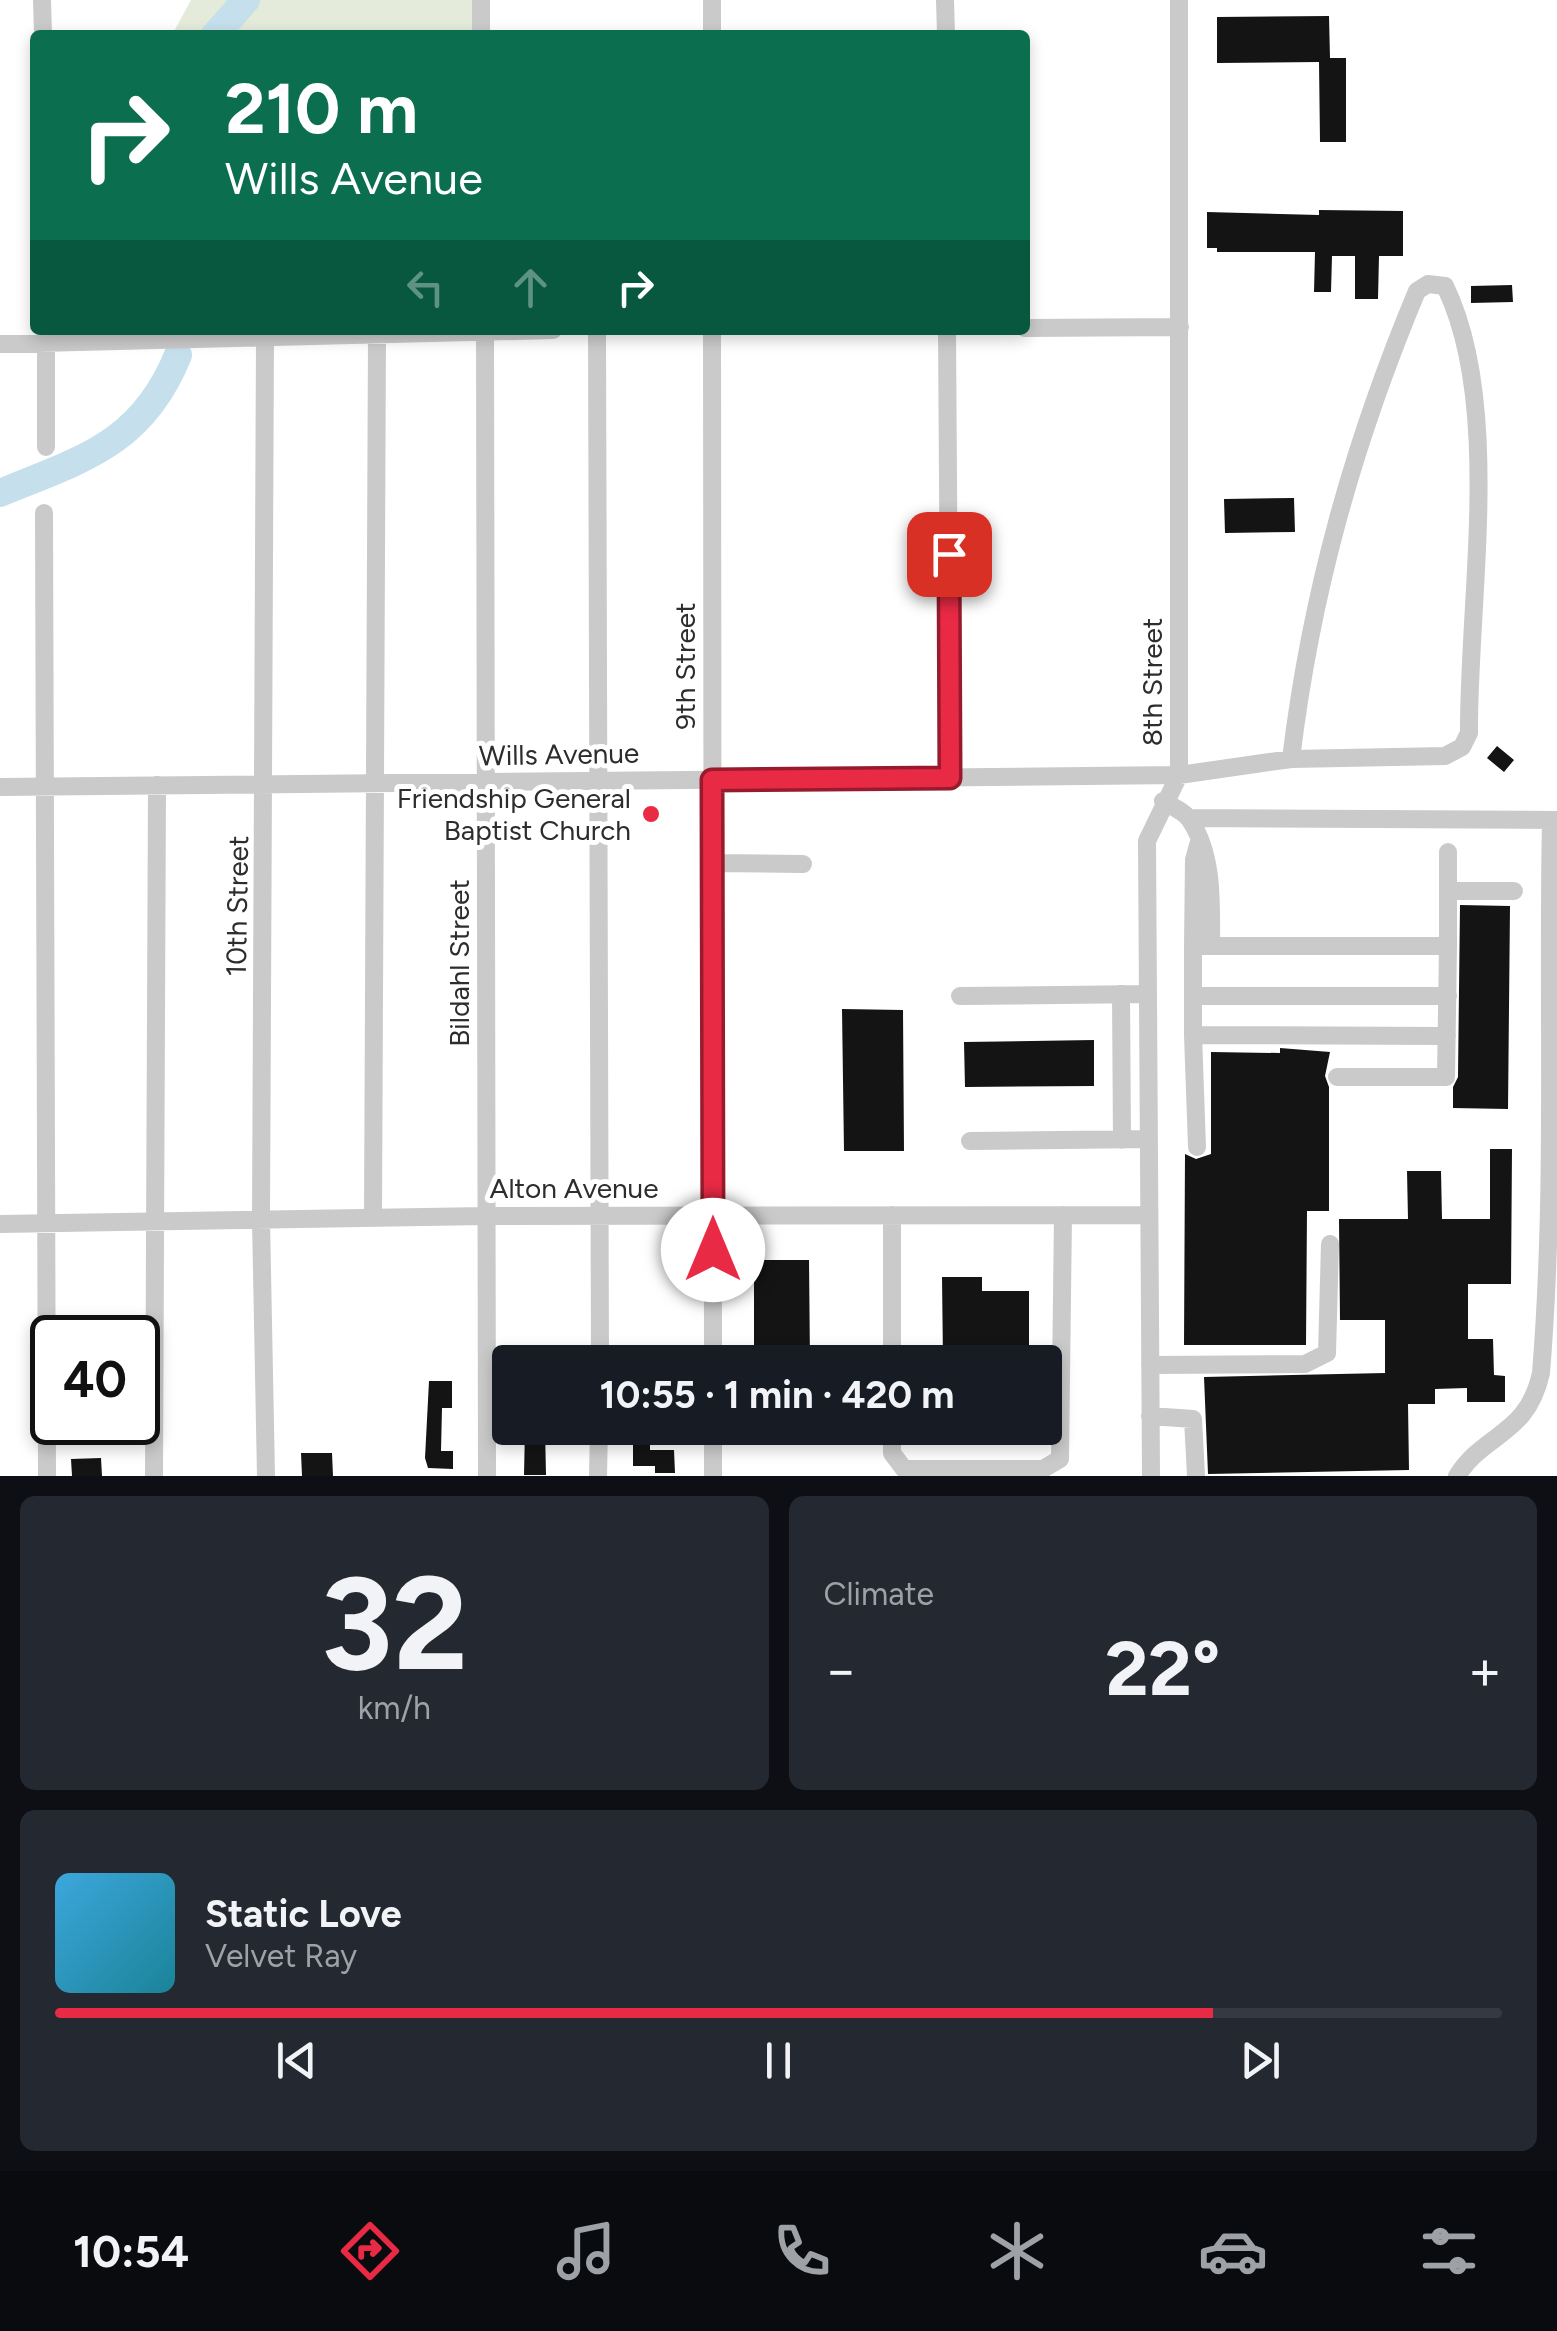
<!DOCTYPE html>
<html lang="en">
<head>
<meta charset="utf-8">
<style>
	body { margin:0; font-family:Figtree,sans-serif; background:#242831; color:#f1f3f6; height:100vh; display:flex; flex-direction:column; font-size:38px; white-space:nowrap }
	* { box-sizing:border-box; margin:0 }
	p { font-size:32px; color:#9ea1a6 }
	.icon { flex:none; width:55px; height:55px; fill:none; stroke:currentColor; stroke-width:2; stroke-linecap:round; stroke-linejoin:round }
	.map { position:relative; height:1476px; overflow:hidden }
	.panel { display:flex; flex-direction:column; gap:20px; padding:20px; background:#0d0f14; flex:1 }
	.panel>* { flex:none }
	.banner { position:absolute; left:30px; top:30px; width:1000px; height:305px; border-radius:10px; box-shadow:0 5px 15px #0003; background:#0b6e4f; color:#fff; overflow:hidden }
	.speed { position:absolute; left:30px; top:1315px; display:flex; gap:20px; font-size:50px; font-weight:700; text-align:center }
	.speed>* { display:grid; place-content:center; width:130px; height:130px; border-radius:50%; background:#171b24; box-shadow:0 5px 15px #0003; line-height:1 }
	.speed .limit { border:5px solid #111; border-radius:15px; background:#fff; color:#111 }
	.pin { position:absolute; display:grid; place-items:center; width:85px; height:85px; color:#fff; margin:-42px; border-radius:20px; box-shadow:0 5px 15px #0006 }
	.me { position:absolute; width:110px; margin:-55px; rotate:0deg; stroke-linejoin:round; filter:drop-shadow(0 0 8px #0008) }
	.turn { display:flex; align-items:center; gap:35px; height:210px; padding:0 30px; font-size:45px }
	.turn .icon { width:130px; height:130px; stroke-width:2.5 }
	.turn b { display:block; font-size:70px; line-height:85px }
	.lanes { display:flex; align-items:center; height:95px; padding:0 30px; background:#0003; justify-content:center; gap:50px; direction:ltr }
	.lanes .off { opacity:.35 }
	.big { font-size:75px; font-weight:700; line-height:1.1 }
	.panel .card { flex:1; display:flex; flex-direction:column; justify-content:center; gap:15px; min-width:0; padding:0 35px; border-radius:15px; background:#242831 }
	.panel .dial { align-items:center; gap:0 }
	.dial b { font-size:130px; line-height:1 }
	.song { display:flex; align-items:center; gap:30px }
	.cover { width:120px; height:120px; border-radius:15px; background:linear-gradient(135deg,hsl(200 70% 55%),hsl(190 70% 35%)) }
	.played { height:10px; border-radius:5px; background:linear-gradient(90deg,#e92a45 80%,#363941 80%) }
	.keys { display:flex; justify-content:space-around; direction:ltr }
	.heat { display:flex; justify-content:space-between; align-items:center; font-size:55px; direction:ltr }
	.panel .tiles { flex:1; display:grid; gap:20px; grid-template-columns:1fr 1fr }
	.card:last-child { grid-column:span 2 }
	.trip { position:absolute; left:492px; top:1345px; width:570px; height:100px; border-radius:10px; background:#171b24; box-shadow:0 5px 15px #0003; font-weight:700; line-height:100px; text-align:center }
	.menu { display:flex; height:160px; justify-content:space-around; align-items:center; background:#090b0e; color:#9ea1a6 }
	.menu .icon { width:70px; height:70px }
	.menu .active { color:#e92a45 }
	.menu b { font-size:45px; color:#f1f3f6 }
	.map>svg:first-child { display:block }
</style>
</head>
<body>
<div class="map">
<svg width="1557" height="1476" viewBox="0 0 1557 1476">
	<rect width="100%" height="100%" fill="#fff"/>
	<!-- green -->
	<path fill="#e4ebda" d="M191 0H472V35H172Z"/>
	<g fill="none" stroke-linecap="round" stroke-linejoin="round">
		<!-- river -->
		<path stroke="#c5dfec" stroke-width="28" d="M215 35 246 0
			M0 493C83 459 142 444 178 355"/>
	</g>
	<!-- building -->
	<path fill="#141414" d="M1329 16 1330 58H1346V142H1320L1319 62 1217 63V17Z
		M1319 210 1403 211V256H1379L1378 299H1355V256H1332L1331 292H1314L1315 252H1217V248H1207V212L1319 215Z
		M1512 285 1513 302 1471 303V286Z
		M1294 498 1295 532 1225 533 1224 499Z
		M1497 746 1514 760 1504 772 1487 758Z
		M1460 905 1510 906 1508 1109 1453 1108V1087L1458 1077Z
		M842 1009 903 1010 904 1151H844Z
		M1094 1040V1086L965 1087 964 1042Z
		M1280 1048 1330 1052 1325 1076 1329 1087V1211H1307L1306 1345H1184L1185 1154 1196 1159 1211 1154V1052L1280 1053Z
		M1490 1149H1512L1511 1284H1468V1339H1493L1494 1375 1505 1376V1402H1467V1388L1435 1389V1404H1408L1409 1470 1208 1474 1204 1377 1385 1373V1320H1340L1339 1219H1408L1407 1171H1441L1442 1219H1490Z
		M754 1260H809L810 1362H754Z
		M942 1277H982V1291H1029V1362H943Z
		M429 1381H452V1408H442L441 1451H453V1469L428 1468 425 1458Z
		M525 1428H545L546 1475H524Z
		M633 1443H650V1450H674L675 1473H655V1466H633Z
		M301 1453H332L333 1476H302Z
		M101 1458 102 1476H72L71 1459Z"/>
	<g fill="none" stroke-linecap="round" stroke-linejoin="round">
		<!-- minor -->
		<path stroke="#cacaca" stroke-width="18" d="M42 0 43 35
			M481 0V35
			M712 0V35
			M945 0 946 35
			M1025 328 1180 327
			M46 330V447
			M485 330 487 1476
			M597 330 600 1362
			M712 330 713 1362
			M947 330 950 777
			M265 336 261 1220 266 1476
			M0 344 553 330
			M44 513 47 1476
			M0 787 1179 775 1291 759 1445 756 1462 747 1469 733C1468 601 1503 405 1445 286L1428 284 1417 291C1353 444 1311 594 1291 759
			M1163 801C1171 806 1185 812 1190 820 1214 856 1211 905 1211 946H1448L1446 1077H1337
			M1189 818 1557 820
			M1448 852V946
			M712 863 803 864
			M1449 891H1514
			M1193 946 1194 860 1198 845
			M1211 946H1193V1035L1447 1036
			M1121 994 1122 1140
			M960 996 1148 994
			M1193 996H1448
			M1193 1035 1197 1147
			M970 1141 1148 1139
			M892 1215V1362
			M373 1218 377 334
			M0 1224 485 1216 1149 1215
			M600 1362 713 1358
			M1150 1365 1305 1364 1327 1353 1330 1244
			M1150 1416 1193 1419 1196 1476
			M713 1428V1476
			M892 1428V1453L904 1469H1043L1060 1459 1063 1215
			M154 1476 157 785
			M598 1476 599 1428
			M1151 1476 1147 841 1179 775V0
			M1457 1476C1485 1432 1527 1436 1541 1373 1556 1189 1547 1004 1551 820"/>
	</g>
	<g fill="none" stroke-linecap="round" stroke-linejoin="round">
		<!-- route casing -->
		<g stroke="#971b2d" stroke-width="25">
			<path id="route" d="M713 1250 712 780 950 778 949 554"/>
		</g>
		<!-- route -->
		<use href="#route" stroke="#e92a45" stroke-width="18"/>
	</g>
	<!-- markers -->
	<circle fill="#e92a45" stroke="#fff" stroke-width="4" cx="651" cy="814" r="10"/>
	<g text-anchor="middle" stroke-width="10" stroke-linejoin="round" paint-order="stroke">
		<!-- street labels -->
		<g font-size="28" fill="#2d2d2d" stroke="#fff">
			<text transform="translate(685 666) rotate(-90)" y="10">9th Street</text>
			<text transform="translate(1152 682) rotate(-90)" y="10">8th Street</text>
			<text transform="translate(559 754) rotate(-1)" y="10">Wills Avenue</text>
			<text transform="translate(237 906) rotate(-89)" y="10">10th Street</text>
			<text transform="translate(459 963) rotate(-90)" y="10">Bildahl Street</text>
			<text x="574" y="1198">Alton Avenue</text>
		</g>
		<!-- poi labels -->
		<g font-size="28" fill="#2d2d2d" stroke="#fff" text-anchor="end">
			<text x="631" y="808">Friendship General<tspan x="631" dy="32">Baptist Church</tspan></text>
		</g>
	</g>
</svg>
<div class="speed"><div class="limit">40</div></div>
<div class="pin" style="left:949px;top:554px;background:#d93025"><svg class="icon" aria-label="arrive" viewBox="0 0 24 24"><path d="M6 21V4h12l-3 4 3 4H6"/></svg></div>
<svg class="me" style="left:713px;top:1250px" viewBox="-20 -20 40 40"><circle r="19" fill="#fff"/><path d="M0-13L10 11 0 6-10 11z" fill="#e92a45"/></svg>
<div class="trip">10:55 · 1 min · 420 m</div>
<div class="banner">
<div class="turn"><svg class="icon" aria-label="right" viewBox="0 0 24 24"><path d="M7 20v-9h11M14 6l5 5-5 5"/></svg><div><b>210 m</b>Wills Avenue</div></div>
<div class="lanes"><svg class="icon off" aria-label="left" viewBox="0 0 24 24"><path d="M17 20v-9H6M10 6l-5 5 5 5"/></svg><svg class="icon off" aria-label="ahead" viewBox="0 0 24 24"><path d="M12 20V5M6 11l6-6 6 6"/></svg><svg class="icon" aria-label="right" viewBox="0 0 24 24"><path d="M7 20v-9h11M14 6l5 5-5 5"/></svg></div>
</div>
</div>
<section class="panel">
<div class="tiles">
<div class="card dial"><b>32</b><p>km/h</p></div>
<div class="card"><p>Climate</p>
<div class="heat"><a>−</a><b class="big">22°</b><a>+</a></div>
</div>
<div class="card">
<div class="song"><i class="cover"></i><div><b>Static Love</b><p>Velvet Ray</p></div></div>
<div class="played"></div>
<div class="keys"><svg class="icon" aria-label="previous" viewBox="0 0 24 24"><path d="M18 5L8 12l10 7zM5 5v14"/></svg><svg class="icon" aria-label="pause" viewBox="0 0 24 24"><path d="M8 5v14M16 5v14"/></svg><svg class="icon" aria-label="next" viewBox="0 0 24 24"><path d="M6 5l10 7-10 7zM19 5v14"/></svg></div>
</div>
</div>
</section>
<nav class="menu">
<b>10:54</b>
<svg class="icon active" aria-label="directions" viewBox="0 0 24 24"><path d="M12 3l9 9-9 9-9-9zM9 14v-3h6M13 9l2 2-2 2"/></svg>
<svg class="icon" aria-label="music" viewBox="0 0 24 24"><path d="M9 18V5l10-2v13"/><circle cx="6" cy="18" r="3"/><circle cx="16" cy="16" r="3"/></svg>
<svg class="icon" aria-label="phone" viewBox="0 0 24 24"><path d="M5 4h4l2 5-3 2q2 4 5 5l2-3 5 2v4C11 20 4 13 5 4z"/></svg>
<svg class="icon" aria-label="climate" viewBox="0 0 24 24"><path d="M12 3v18M4 7l16 10M4 17L20 7"/></svg>
<svg class="icon" aria-label="car" viewBox="0 0 24 24"><path d="M5 17H2v-5l4-1 3-4h7l3 4 3 1v5h-3M9 17h6M6 11h13"/><circle cx="7" cy="17" r="2"/><circle cx="17" cy="17" r="2"/></svg>
<svg class="icon" aria-label="filters" viewBox="0 0 24 24"><path d="M4 7h16M4 17h16"/><circle cx="9" cy="7" r="2"/><circle cx="15" cy="17" r="2"/></svg>
</nav>
</body>
</html>
